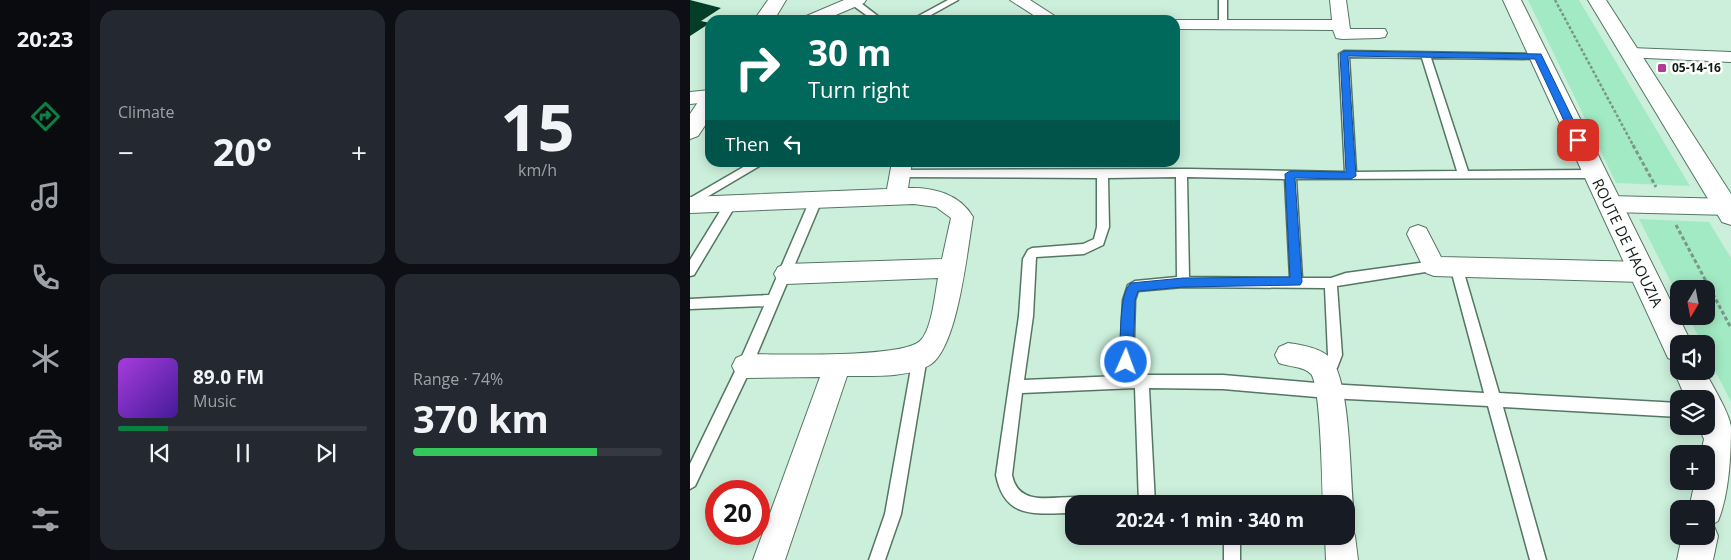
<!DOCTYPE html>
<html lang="en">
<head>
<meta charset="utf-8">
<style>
	body { margin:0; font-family:"Open Sans",sans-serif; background:#242831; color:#f1f3f6; height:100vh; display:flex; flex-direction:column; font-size:19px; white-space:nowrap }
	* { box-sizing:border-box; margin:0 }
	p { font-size:16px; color:#9ea1a6 }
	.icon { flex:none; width:28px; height:28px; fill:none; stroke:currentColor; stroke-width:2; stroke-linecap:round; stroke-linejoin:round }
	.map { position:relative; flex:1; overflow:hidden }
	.drawer { display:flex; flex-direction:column; gap:10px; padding:10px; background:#0d0f14; width:600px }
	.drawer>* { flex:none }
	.banner { position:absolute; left:15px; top:15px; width:475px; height:152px; border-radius:15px; box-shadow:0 2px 12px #0003; background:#00695c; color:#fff; overflow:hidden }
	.needle { width:32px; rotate:190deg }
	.controls { position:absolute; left:980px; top:280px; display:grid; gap:10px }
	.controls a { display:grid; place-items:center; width:45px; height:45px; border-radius:10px; background:#171b24; box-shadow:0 2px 12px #0003; font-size:25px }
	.speed { position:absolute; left:15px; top:480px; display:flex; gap:10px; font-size:25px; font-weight:700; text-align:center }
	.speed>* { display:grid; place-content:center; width:65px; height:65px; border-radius:50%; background:#171b24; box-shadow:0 2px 12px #0003; line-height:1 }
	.speed .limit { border:8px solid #d22; background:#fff; color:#111 }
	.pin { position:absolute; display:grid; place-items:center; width:42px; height:42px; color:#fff; margin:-21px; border-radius:10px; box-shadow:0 2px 8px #0006 }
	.me { position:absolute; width:55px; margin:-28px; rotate:2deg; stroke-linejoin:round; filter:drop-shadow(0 0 4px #0008) }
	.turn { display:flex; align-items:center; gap:18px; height:105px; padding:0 20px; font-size:22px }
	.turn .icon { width:65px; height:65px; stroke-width:2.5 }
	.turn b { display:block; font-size:35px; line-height:42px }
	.then { display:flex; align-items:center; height:48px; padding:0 20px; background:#0003; gap:10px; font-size:19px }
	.big { font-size:38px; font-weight:700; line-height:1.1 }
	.drawer .card { flex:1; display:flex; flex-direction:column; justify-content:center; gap:8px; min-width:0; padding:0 18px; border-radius:15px; background:#242831 }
	.drawer .dial { align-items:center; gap:0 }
	.dial b { font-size:65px; line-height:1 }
	.song { display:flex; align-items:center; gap:15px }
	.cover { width:60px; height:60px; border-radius:8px; background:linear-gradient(135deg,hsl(280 70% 55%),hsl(260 70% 35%)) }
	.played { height:5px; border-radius:2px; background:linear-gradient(90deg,#0b8043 20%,#363941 20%) }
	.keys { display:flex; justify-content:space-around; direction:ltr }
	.heat { display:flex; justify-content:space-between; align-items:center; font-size:28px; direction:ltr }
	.charge { height:8px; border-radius:4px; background:linear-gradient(90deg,#34c759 74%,#363941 0) }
	.drawer .tiles { flex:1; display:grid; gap:10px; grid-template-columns:repeat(2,1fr) }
	.trip { position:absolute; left:375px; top:495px; width:290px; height:50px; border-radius:15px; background:#171b24; box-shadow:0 2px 12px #0003; font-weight:700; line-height:50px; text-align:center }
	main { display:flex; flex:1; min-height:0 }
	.tab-bar { display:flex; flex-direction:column; width:90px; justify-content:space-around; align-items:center; background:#090b0e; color:#9ea1a6 }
	.tab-bar .icon { width:35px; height:35px }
	.tab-bar .on { color:#0b8043 }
	.tab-bar b { font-size:22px; color:#f1f3f6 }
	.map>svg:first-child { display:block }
</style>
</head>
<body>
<main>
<nav class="tab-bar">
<b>20:23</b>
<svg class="icon on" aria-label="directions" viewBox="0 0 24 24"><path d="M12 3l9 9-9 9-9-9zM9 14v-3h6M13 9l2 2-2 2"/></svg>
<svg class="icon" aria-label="music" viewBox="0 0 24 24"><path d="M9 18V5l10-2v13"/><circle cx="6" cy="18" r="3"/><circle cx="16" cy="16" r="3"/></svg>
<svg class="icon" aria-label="phone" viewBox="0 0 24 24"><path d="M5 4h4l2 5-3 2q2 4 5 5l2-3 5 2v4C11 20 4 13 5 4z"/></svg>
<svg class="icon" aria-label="climate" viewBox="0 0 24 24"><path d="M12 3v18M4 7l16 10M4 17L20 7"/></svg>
<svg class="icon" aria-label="car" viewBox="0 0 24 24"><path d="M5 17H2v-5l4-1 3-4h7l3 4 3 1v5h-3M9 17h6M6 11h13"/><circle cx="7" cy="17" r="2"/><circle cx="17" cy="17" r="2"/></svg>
<svg class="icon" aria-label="filters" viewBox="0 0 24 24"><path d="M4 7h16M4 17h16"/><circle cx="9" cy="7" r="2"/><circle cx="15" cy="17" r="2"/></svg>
</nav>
<section class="drawer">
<div class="tiles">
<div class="card"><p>Climate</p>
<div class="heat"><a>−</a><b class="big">20°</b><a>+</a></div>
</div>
<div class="card dial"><b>15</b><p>km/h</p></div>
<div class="card">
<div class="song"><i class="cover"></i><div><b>89.0 FM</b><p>Music</p></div></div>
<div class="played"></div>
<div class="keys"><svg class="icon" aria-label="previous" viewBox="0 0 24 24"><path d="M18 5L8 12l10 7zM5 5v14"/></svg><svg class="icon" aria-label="pause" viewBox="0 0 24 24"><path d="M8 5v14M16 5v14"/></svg><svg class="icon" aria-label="next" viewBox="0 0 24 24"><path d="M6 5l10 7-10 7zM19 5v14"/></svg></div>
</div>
<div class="card"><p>Range · 74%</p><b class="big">370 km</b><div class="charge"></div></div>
</div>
</section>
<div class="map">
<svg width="1041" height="560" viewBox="0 0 1041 560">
	<rect width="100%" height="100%" fill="#cbefdb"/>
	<!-- green -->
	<path fill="#a2eac4" d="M838 0H889L1000 186 926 183Z
		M949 219 1019 222 1041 258V402L1016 353V344H1012L998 316H1016V289H989V298Z"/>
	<!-- building -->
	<path fill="#043e28" d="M0 0 31 8 11 21 20 23 0 36Z"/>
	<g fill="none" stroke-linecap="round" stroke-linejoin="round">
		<!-- service casing -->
		<g stroke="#557664" stroke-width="3">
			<path id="service" d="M162 0H167L193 20H183L161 4 160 2Z
				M258 0H268L232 20H221Z
				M529 0H537V24L533 27 529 24Z
				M654 51 851 54 853 56 848 59 741 58 778 171 904 170 909 174 904 178 606 179 612 278H641L656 273 744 261 748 262 750 266 748 270 647 286 652 355 647 368 634 377 629 375 627 371 638 355 635 288 493 287 448 291 445 300 443 375H533L638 384 794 393 760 266 762 262H770L772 266 809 393 989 403V417L813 407 856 560H840L798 406 638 398 533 389 459 388 465 504H449L445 388 332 393 322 475C328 506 360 497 384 497L390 499 391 504H384V513C347 513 315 521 306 475L329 316 333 259 338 250 342 248 393 244 404 239 407 227V178L210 177 206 176 205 173 206 170 498 169 655 172 649 54ZM659 57 732 58 767 171 666 172ZM486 177 487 277 445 281 438 285 433 300 429 376 334 380 343 316 346 257 394 254 413 245 419 227 418 178ZM497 177 595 179 600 278 499 277Z
				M62 162H76L0 207V198Z
				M126 196 132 200 62 366 5 486 0 489V464L49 363 74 306 0 309V299L79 295 120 200Z
				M41 199 47 203 4 275 0 276V260L37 200Z
				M230 351 235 353 237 357 211 514 195 560H179L195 514 223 357 225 353Z
				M534 536H550V560H534Z"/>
		</g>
		<!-- minor casing -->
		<g stroke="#557664" stroke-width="2">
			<path id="minor" d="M154 0H176L174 3 134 20H112L114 17Z
				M320 0H340L371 20H351Z
				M640 0H656L660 29H695L697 33 695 37 689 38 652 39 646 38 643 30 485 29V20H481H642Z
				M941 48 1041 52V62L935 57 932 53 935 49Z
				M20 90V102L0 104V92Z
				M202 162H222L218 188C243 187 270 194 283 217 277 251 268 347 240 365 218 378 181 376 157 376L95 560H63L130 377 55 378 46 374 42 366 46 358 55 354C85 354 215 359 231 340 242 328 245 294 248 278L96 284 88 281 84 274 88 267 96 264 252 259 261 218 246 207 224 204 0 213V197L197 189Z
				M919 196 1041 199V215L919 212 911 210 908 204 911 198Z
				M728 225 736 228 751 257 952 262 960 265 964 272 960 279 952 282 744 276 736 273 717 234 720 228Z
				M598 343C612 345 632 348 641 359 660 382 660 472 663 504L656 516V504H633C632 483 631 386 621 374 614 366 598 367 589 363L585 355 589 347Z
				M656 523 661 525 665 536 668 560H636L635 536H656Z"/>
		</g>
		<!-- tertiary casing -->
		<g stroke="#557664" stroke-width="2">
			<path id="tertiary" d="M78 0H96L84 20H64Z
				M813 0H831L1000 340 1001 344H989V371H1015C1022 386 1039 411 1041 427 1041 455 1039 495 1028 521L1023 524 1028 536 1023 560H987L992 536H1016V509H999L1005 481H1016V454H1011L1014 439 1008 426H1016V399H996L984 371 988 362 978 358Z
				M898 0H916L1041 194V225L1032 222Z
				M20 94V118L8 136 0 139V114L12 96Z"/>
		</g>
		<!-- path-far1 -->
		<path stroke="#7c9688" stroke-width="2.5" stroke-dasharray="3 2" stroke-linecap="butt" d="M865 0 944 147"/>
		<!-- path -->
		<path stroke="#7c9688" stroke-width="3" stroke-dasharray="4 2.5" stroke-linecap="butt" d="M943 145 966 187
			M986 225 1041 328"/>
		<!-- service -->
		<use href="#service" fill="#fff" fill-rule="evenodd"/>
		<!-- minor -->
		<use href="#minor" fill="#fff" fill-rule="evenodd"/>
		<!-- tertiary -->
		<use href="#tertiary" fill="#fff" fill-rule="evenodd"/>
	</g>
	<!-- route -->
	<path fill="#1a73e8" stroke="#114b97" d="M654 51 851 54 893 140 888 144 883 140 845 59 658 56 666 176 661 179 605 178 612 282 610 285 493 287 448 291 445 300 443 362 441 366H432L430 362C431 345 428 293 441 283L493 278 600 277 595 174 600 171 656 172 650 54Z"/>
	<!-- markers -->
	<rect fill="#b33c92" stroke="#fff" stroke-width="2" x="967" y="63" width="10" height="10" rx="2.5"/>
	<g text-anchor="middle" stroke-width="5" stroke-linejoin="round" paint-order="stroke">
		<!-- far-poi labels -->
		<g font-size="12" font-weight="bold" fill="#0f1c15" stroke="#fff" text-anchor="start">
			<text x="982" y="72">05-14-16</text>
		</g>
		<!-- street labels -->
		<g font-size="15" fill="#0f1c15" stroke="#fff">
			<text transform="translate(937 243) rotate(64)" y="5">ROUTE DE HAOUZIA</text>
		</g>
	</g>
</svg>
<div class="controls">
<a><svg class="needle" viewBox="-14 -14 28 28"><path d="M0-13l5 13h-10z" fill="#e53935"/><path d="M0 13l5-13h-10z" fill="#9ea1a6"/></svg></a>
<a><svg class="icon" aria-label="sound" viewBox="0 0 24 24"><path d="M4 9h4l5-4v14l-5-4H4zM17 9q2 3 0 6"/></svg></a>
<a><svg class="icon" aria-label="layers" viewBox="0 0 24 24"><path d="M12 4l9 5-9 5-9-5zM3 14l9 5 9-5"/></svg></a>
<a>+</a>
<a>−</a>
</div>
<div class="speed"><div class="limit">20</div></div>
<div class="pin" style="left:888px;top:140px;background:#d93025"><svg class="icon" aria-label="arrive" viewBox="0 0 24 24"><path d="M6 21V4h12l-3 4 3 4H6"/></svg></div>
<svg class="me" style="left:436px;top:362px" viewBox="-20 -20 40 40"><circle r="17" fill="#1a73e8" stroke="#fff" stroke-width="3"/><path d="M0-11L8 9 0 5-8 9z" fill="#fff"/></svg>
<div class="trip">20:24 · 1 min · 340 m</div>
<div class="banner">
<div class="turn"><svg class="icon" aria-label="right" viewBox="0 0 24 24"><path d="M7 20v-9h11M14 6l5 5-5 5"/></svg><div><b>30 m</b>Turn right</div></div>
<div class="then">Then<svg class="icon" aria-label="left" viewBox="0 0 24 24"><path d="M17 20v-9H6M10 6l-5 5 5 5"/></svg></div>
</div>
</div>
</main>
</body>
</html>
